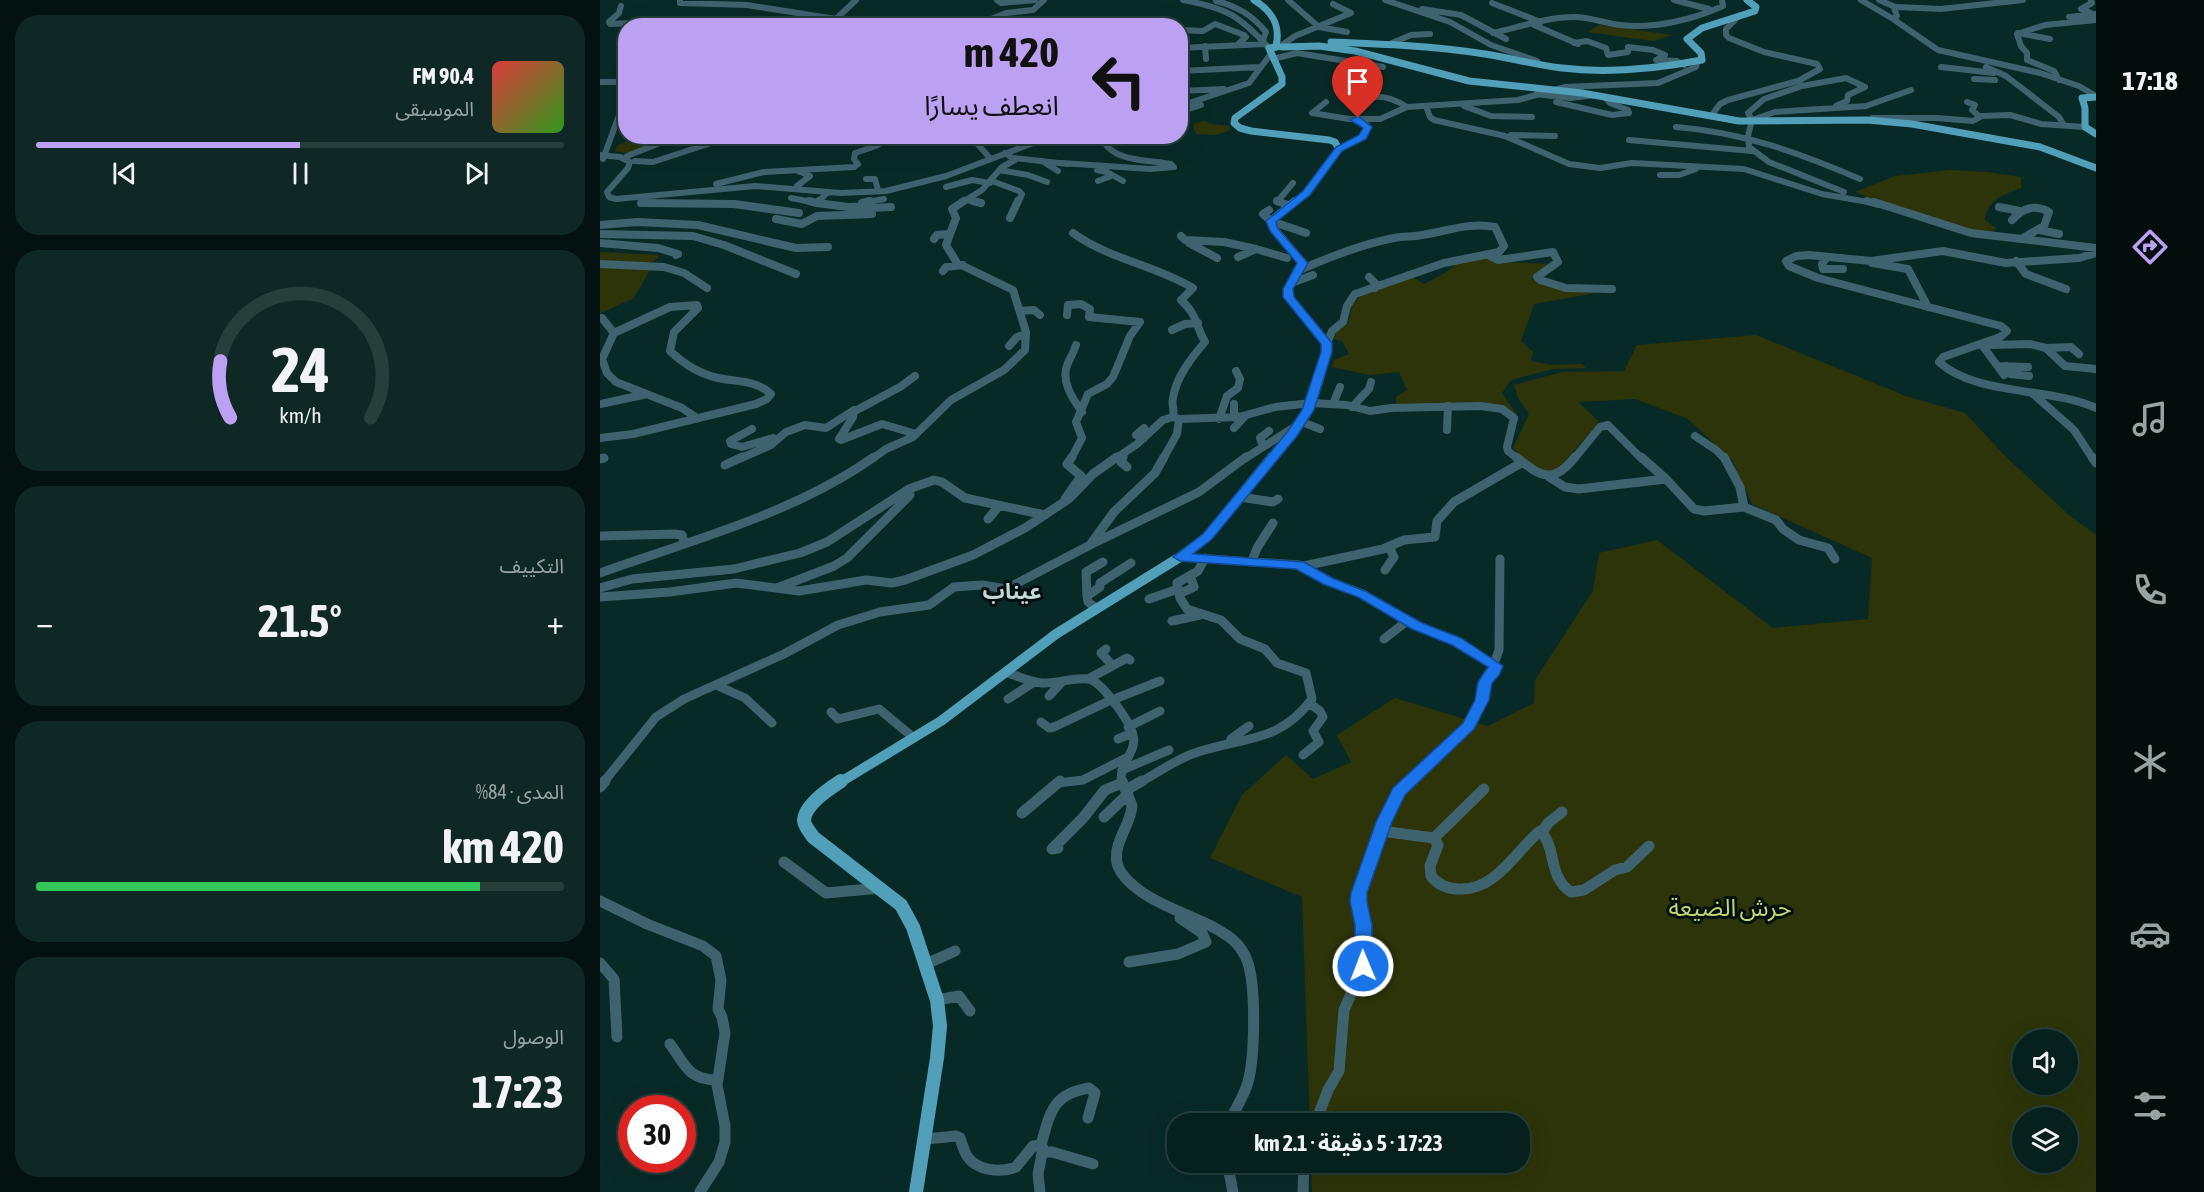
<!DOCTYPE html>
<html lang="ar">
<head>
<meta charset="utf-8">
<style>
	body { margin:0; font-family:"Asap Condensed","Noto Sans Arabic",sans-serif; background:#0f2826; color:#f1f3f6; direction:rtl; height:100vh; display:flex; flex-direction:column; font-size:22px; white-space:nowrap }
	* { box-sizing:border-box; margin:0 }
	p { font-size:20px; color:#98a3a4 }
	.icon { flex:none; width:33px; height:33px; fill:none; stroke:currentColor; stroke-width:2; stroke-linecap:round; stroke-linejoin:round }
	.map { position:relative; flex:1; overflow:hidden; direction:ltr }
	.details { display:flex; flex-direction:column; gap:15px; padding:15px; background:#031210; width:600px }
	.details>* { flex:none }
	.top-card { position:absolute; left:18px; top:18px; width:570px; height:126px; border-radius:24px; box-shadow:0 6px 24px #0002,0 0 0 2px #273e3b; direction:rtl; background:#bca0f2; color:#111; overflow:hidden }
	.tools { position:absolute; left:1412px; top:1029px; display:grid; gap:12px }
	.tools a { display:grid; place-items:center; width:66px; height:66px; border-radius:50%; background:#06201d; box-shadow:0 6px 24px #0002,0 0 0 2px #273e3b; font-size:30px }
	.speed { position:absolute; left:18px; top:1095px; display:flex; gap:12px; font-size:30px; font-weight:700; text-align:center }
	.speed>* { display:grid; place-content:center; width:78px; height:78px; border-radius:50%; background:#06201d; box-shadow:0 6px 24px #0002,0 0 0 2px #273e3b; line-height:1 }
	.speed .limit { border:9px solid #d22; background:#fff; color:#111 }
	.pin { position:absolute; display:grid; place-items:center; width:51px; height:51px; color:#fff; margin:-62px -26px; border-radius:50% 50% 50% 0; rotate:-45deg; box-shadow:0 0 6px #0007 }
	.pin .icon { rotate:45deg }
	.me { position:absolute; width:66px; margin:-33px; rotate:359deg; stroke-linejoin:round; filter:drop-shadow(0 0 4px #0008) }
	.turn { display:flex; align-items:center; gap:21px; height:126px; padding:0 30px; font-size:27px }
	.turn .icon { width:78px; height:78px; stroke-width:2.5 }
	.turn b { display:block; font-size:42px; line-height:51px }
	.big { font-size:45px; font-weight:700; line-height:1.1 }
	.details .widget { flex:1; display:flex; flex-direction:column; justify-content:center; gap:9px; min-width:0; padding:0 21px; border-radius:24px; background:#0f2826 }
	.details .dial { align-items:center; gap:0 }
	.dial svg { height:156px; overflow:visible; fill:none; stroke:#273e3b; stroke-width:7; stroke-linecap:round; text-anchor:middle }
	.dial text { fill:#f1f3f6; stroke:none }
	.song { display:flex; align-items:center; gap:18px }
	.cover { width:72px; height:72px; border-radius:9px; background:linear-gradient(135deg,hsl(0 70% 55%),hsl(110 70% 35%)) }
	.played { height:6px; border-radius:3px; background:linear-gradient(90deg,#bca0f2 50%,#273e3b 50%) }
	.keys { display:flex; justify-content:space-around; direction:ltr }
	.heat { display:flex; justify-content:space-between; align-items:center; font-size:33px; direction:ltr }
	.charge { height:9px; border-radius:4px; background:linear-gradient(90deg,#34c759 84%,#273e3b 0) }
	.trip { position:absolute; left:567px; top:1113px; width:363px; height:60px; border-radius:24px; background:#06201d; box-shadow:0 6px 24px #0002,0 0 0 2px #273e3b; font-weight:700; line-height:60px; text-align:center; direction:rtl }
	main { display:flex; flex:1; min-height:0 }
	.tab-bar { display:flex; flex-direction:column; width:108px; justify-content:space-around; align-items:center; background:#020d0c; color:#98a3a4 }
	.tab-bar .icon { width:42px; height:42px }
	.tab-bar .on { color:#bca0f2 }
	.tab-bar b { font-size:27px; color:#f1f3f6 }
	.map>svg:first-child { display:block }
</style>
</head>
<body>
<main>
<nav class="tab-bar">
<b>17:18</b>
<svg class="icon on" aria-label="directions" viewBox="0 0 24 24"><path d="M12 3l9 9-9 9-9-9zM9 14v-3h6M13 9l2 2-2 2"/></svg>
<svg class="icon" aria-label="music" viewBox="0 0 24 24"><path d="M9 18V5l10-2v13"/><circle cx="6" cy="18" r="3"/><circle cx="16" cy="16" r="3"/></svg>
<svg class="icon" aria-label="phone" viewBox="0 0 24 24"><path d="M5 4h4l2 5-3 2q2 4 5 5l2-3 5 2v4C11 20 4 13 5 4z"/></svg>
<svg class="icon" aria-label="climate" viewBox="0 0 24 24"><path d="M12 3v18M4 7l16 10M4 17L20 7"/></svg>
<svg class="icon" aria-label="car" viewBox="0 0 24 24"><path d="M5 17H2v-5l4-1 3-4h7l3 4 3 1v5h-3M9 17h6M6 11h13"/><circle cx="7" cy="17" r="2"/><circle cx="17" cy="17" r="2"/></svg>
<svg class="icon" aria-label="filters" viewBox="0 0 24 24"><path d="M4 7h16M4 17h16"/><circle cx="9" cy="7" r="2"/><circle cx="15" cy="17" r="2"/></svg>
</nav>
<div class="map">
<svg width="1496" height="1192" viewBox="0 0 1496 1192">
	<rect width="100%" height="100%" fill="#082a27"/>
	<!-- green -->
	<path fill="#2d3409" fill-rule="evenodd" d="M1000 25 1073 35 1053 41 987 32Z
		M605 121 610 124 630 126 629 131 615 135 596 134 593 127 595 123Z
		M36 137H75L30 153 14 151 18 145Z
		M1350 170 1387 172 1421 177V188C1404 195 1387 199 1385 220L1396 228 1391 234C1344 224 1300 210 1255 192L1295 176Z
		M0 252 60 255 53 262 0 265Z
		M885 256 899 262 952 264 931 279 959 289 1013 290 934 304 921 341 933 352 931 361 952 365 982 364 986 368 953 369 911 380 902 393 917 415 904 407 796 405V397L807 390 799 372 769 375 732 367 734 360 749 354 742 341 734 339 737 331 748 324 752 306 761 295 813 277 824 284 845 273 858 263Z
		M0 267 51 268 34 298 1 313 0 316Z
		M1156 335 1306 396 1365 413 1408 459 1469 515 1496 535V1192H712L711 1163 920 1162V1124L710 1123 702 897 610 858 642 795 686 755 713 779 751 762 737 735 795 698 888 726 934 703 935 680 993 591 999 553 1057 540 1173 628 1268 619 1272 558 1152 504 1132 460 1088 419 1035 399 978 402 999 422 955 473 946 475 924 459 913 448 929 414 918 398 914 385 962 372 1024 371 1037 345ZM1422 1040H1467V1084H1422ZM1422 1118H1467V1162H1422Z"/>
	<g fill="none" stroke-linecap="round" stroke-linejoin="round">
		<!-- minor-far3 -->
		<path stroke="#3f626f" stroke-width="6" d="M80 0V3L147 5 236 19
			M397 0 401 3 435 0
			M583 0C626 8 639 15 669 48
			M688 0 719 27 747 32
			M785 0 850 22 891 45 937 61
			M1074 0 1109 9
			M1261 0 1293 19 1297 16 1294 8 1297 7 1341 9 1423 0
			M1279 0 1295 7
			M1491 0 1492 3 1481 9 1491 13
			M616 1C637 6 652 15 666 32L663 40
			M892 3 941 22
			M21 6 19 13 9 22 10 24 129 19 167 24
			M822 9 861 15 906 39
			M1469 17 1496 14
			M1293 19 1338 50 1440 73 1479 86 1496 96
			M163 25 224 21
			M376 25 406 13 433 10 444 0
			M934 25 978 44
			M234 26 236 19 256 0
			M580 30 603 31 615 24 644 35 646 37 637 45
			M893 33C920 27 947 17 974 17 990 17 1004 23 1020 25 1054 29 1092 20 1123 6L1122 0
			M1418 33 1450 39
			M792 43 811 35 830 34
			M974 43 987 41 1006 48 1008 55 1028 52V47L1053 50 1065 55 1056 60 1077 61 1084 65
			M682 45 695 36 751 13 733 4
			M605 46 606 59
			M580 48 665 44
			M673 59 697 53 783 67
			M1341 67 1394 73
			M1386 67 1406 76 1459 117 1463 124
			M580 71 660 67
			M1374 79 1395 80
			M1459 80 1454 71 1427 60V53L1421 46 1417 34 1445 25 1496 20
			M1198 81 1202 86 1164 99 1148 113 1152 120 1148 136 1149 147 1169 162 1244 192
			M0 82H26
			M1202 86 1246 78 1265 87 1248 95 1247 101 1236 106
			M580 91 624 89
			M936 94 970 98 996 95
			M761 102C776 92 793 98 807 107
			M956 102 1012 115 1029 113 1028 110 1010 103 1005 97
			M1367 102 1375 105 1372 110 1380 117
			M580 106 649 83 670 55
			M826 106 830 117 834 120 905 136 969 164 1000 168 1032 163 1144 169 1222 194 1274 203
			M864 106 891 116 932 117
			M580 112 601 105
			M712 113 749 119H780L807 107 918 100 965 87 1058 83 1096 67 1097 62
			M712 113 726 102
			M1111 116 1120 104 1128 100 1198 81 1220 69 1217 64 1164 52 1129 38 1126 35V29L1139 16
			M1272 118H1337L1373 121 1382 116 1410 115 1441 124 1485 127
			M1152 120 1175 112 1266 106 1311 90
			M1076 127C1142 132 1200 153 1260 179
			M911 135 955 136
			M310 136 311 139
			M370 136 391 159
			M1029 140 1152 151
			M739 149 760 139 767 131V125L756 121
			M0 155 20 157 30 162 28 168 7 192 9 197 16 199 155 186 241 193 286 191 346 176 452 136
			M27 156 78 136
			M414 158 468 164
			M3 159 26 96
			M35 161 53 162 111 143
			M442 161 458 171
			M462 163 550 169 574 167 571 164C551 160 515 162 504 142L516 136
			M399 170 428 175 447 182
			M497 170 507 172 523 181
			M1060 175H1079L1096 169
			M266 179H275L278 190
			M392 181 419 191 422 194 418 203
			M498 181 511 176
			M116 184 164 172 254 167 258 164 254 159 255 153 276 146 292 136
			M197 186 210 176 198 171
			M346 187 372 180 390 183
			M191 198 217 203
			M366 200 381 203
			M1274 202 1277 203
			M217 203 228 192
			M262 203 284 199
			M361 203 382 190 402 167 415 160 405 153
			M680 203 677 202 693 183"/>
		<!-- minor-far2 -->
		<path stroke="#3f626f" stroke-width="8" d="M209 201 217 203
			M373 201 381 203
			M677 201 690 206
			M1267 201 1278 204
			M1274 202 1371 233 1496 248
			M41 203 134 204 199 213
			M262 203 270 201
			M1399 207 1420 211
			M271 208 291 207
			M669 210 663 214 671 221 706 233
			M410 218 418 201
			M176 219 202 224 217 216 272 214 269 206 248 207 217 203 219 201
			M1412 220C1423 208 1434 204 1449 212L1444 226 1423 238
			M0 225 37 222 98 225 196 248 228 247
			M1439 230 1459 234
			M473 233C509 259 554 265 593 288L581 300C599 317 594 323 605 342 592 357 576 377 573 398 571 404 575 410 573 417
			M0 234 93 236 124 245 196 274
			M581 236 585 240 624 242 656 249
			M334 239 337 235 348 234
			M0 243 58 248 78 254 76 255
			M589 243 617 258
			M1496 253 1479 258 1406 263 1343 251 1271 261 1209 255 1196 256 1186 261 1189 266 1218 278 1401 326 1407 331 1400 337 1343 357 1339 362C1376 396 1450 387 1496 408
			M888 255 898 260 953 252 958 262 937 277 940 280 966 288 1012 289
			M638 257 656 249 687 258
			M1227 257 1222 264 1223 269H1243
			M1416 261 1426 274 1466 289
			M1272 263 1308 269 1328 307
			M0 264 64 267 84 273 107 288
			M702 269C732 256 762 244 794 238 803 236 813 237 822 235 848 231 868 222 895 227L904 246 899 252 844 263 755 294 747 306 743 322 732 331 726 346
			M343 271 346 267 363 265
			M769 277 777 285 775 288
			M691 283 713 275
			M420 311 434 310 440 315
			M467 315 468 305 481 304 490 309 489 317 540 322 530 336 513 377 507 384 488 394 476 422 482 438 471 459
			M2 318 14 333 2 359 7 373 16 382 82 408 97 418
			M572 330 585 324 598 323
			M476 345C474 352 471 356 468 363 460 380 472 398 482 412
			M1382 345 1404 375
			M1389 345 1430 344 1446 348 1465 366 1496 369
			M409 346 417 337 426 334
			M1446 348 1471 347 1479 354
			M1398 366 1428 367
			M1406 366 1410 374 1429 376
			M1432 393 1474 430 1493 459
			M0 404 43 395
			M634 404V414L639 417
			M733 404 740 387
			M752 407 769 389 771 382
			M255 411 300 387 315 376
			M579 419 639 417 675 407 711 403 747 405 770 411 791 408 881 406 902 409 914 418 907 447 908 451 918 459
			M619 419 627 396 638 388 640 379 636 371
			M702 422 720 429
			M544 428 536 435 544 438
			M634 428 645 416
			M152 429 130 441 131 444 142 447 173 438
			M847 430 848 406
			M1095 436 1116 450 1125 459
			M0 438 33 434 156 404 167 399 171 394C156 380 137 382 118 378 99 374 84 364 70 351L74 332 98 308 97 305 70 307 14 333
			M663 446 660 438 669 431
			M0 459 4 458
			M139 459 171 445 186 432 205 425 226 428 254 410 253 417 239 439 241 440 282 424 316 434
			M272 459 286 449 313 437 351 400 404 370 425 350 426 332 413 290 357 263 346 245 356 218 352 209 364 201
			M515 459 537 444 563 420 573 417 579 419 577 434 563 459
			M522 459 524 454
			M644 459 701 423
			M974 459 1000 427 1008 425 1042 459"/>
		<!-- minor-far1 -->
		<path stroke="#3f626f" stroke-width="9" d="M523 457 521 462 527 467
			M564 457 555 473 514 512 490 545 599 492 646 457
			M916 457C941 477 953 485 975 457
			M1041 457 1066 479 1094 509 1104 511 1144 507 1176 520 1183 529 1199 540 1228 548 1235 559
			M1124 457 1140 487 1144 507
			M1492 457 1496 463
			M0 459 4 458
			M125 465 142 457
			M949 477 965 487 979 489 1066 479
			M640 497 673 502 678 499
			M465 499 481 476 467 464 472 457
			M388 519 399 506
			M0 536 75 534 82 535 84 542
			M580 557 699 565 727 581 763 594 807 621 857 642 896 666 892 675 885 682 882 700 869 726 808 783
			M652 561 657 548 673 523
			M704 566 783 549 804 540 835 537 837 521 854 502 921 463
			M785 570 794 557 789 547
			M0 573C92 540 193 514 274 457
			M0 588 32 579 134 569 200 553 227 542 309 489 334 480 342 482 365 498 445 515
			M177 588 234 566 247 558 310 495
			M579 594 594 587 591 578
			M487 596 486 572 503 562
			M0 597 70 592 136 583 199 591 266 580 292 583 305 580 373 555 425 528 470 498 493 474 517 457
			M549 599 578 589
			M496 608 488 602 487 596 500 587V583L531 563
			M572 621 600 615
			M784 639 807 621
			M506 649 501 653 512 665
			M894 664 899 650 900 559
			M407 673C418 676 431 682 442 683 457 684 473 677 488 679 502 681 530 722 533 735 538 752 517 765 522 783
			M488 679 527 658 530 660
			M116 685 145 698 172 723
			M449 696 462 682
			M408 699 434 682
			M512 700 560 681
			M231 712 238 719 279 709 314 738
			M441 722 449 728 454 727 511 700
			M528 727 560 711
			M518 739 532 733
			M630 743 631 739 649 726
			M703 755 719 742 713 731 723 717 720 711 709 703
			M522 770 569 750
			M3 783 56 717 84 699 184 654 238 625 280 612 329 605 354 587 382 585 406 589 490 545
			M458 783 483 780 528 757
			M539 783C557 773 574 761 592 754 641 736 678 745 712 699L706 673 677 663 665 649 640 639 621 620 587 609 580 598 577 583 598 571 605 558"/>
		<!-- minor -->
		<path stroke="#3f626f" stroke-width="11" d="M522 781 532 806C531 825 513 842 517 863 520 876 533 886 543 893 571 912 607 919 633 940 640 946 645 954 648 963 656 989 655 1056 648 1082 644 1097 634 1110 629 1124
			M0 787 5 781
			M526 790 542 781
			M422 813 460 781
			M504 817 528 794
			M781 831 834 838 838 845 830 866 831 876C838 885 848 889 860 889 896 890 915 852 940 831 957 846 947 876 971 892L984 890 1015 870 1027 867 1049 846
			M943 831 948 823 962 812
			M834 838 884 789
			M458 848 452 849 483 818 505 790 522 783
			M184 862 226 893 281 888
			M0 901 47 924 103 946 116 956 121 980 118 1009 122 1017 125 1033 117 1085 125 1126V1142L119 1162 100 1192
			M529 962 578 954 606 942 602 933 580 918
			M0 963 14 979 17 1037
			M326 964 355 951
			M337 1000 359 996 370 1011
			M70 1044C85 1064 87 1079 116 1080
			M715 1124 728 1090 739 1071 744 1010 763 966 764 925 758 902 759 893C772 857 781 808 809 781
			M326 1139 356 1136 360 1138C362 1144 364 1151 367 1156 377 1171 400 1173 416 1167L433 1146 441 1145 443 1148 438 1174 440 1192
			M441 1145C450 1113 452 1094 489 1088L495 1093 488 1118
			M442 1152H452L493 1164
			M627 1162 633 1192
			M703 1192 704 1162"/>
		<!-- major-far3 -->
		<path stroke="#529fba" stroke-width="7" d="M654 0C672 11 681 25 676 46
			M731 42C783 44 834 46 885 54 911 58 936 65 962 68 1009 74 1055 69 1102 60L1101 53 1087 39 1102 28 1155 11 1156 7 1147 0
			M677 47 669 48 682 77V84L635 118 634 123 640 128 651 131 729 140 735 142 739 149 706 193 694 203
			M682 47 719 46 755 51 869 81 982 93 1139 121 1267 120 1312 124 1440 147 1496 168
			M1496 97 1482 98 1485 108V127L1496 134"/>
		<!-- major-far2 -->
		<path stroke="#529fba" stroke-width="8" d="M671 459C681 446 695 433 703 419 715 399 726 366 726 343L689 297 688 289 703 263 674 229 671 221 695 201"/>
		<!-- major-far1 -->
		<path stroke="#529fba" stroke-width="10" d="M239 783 341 721 456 634 580 557 607 537 672 457"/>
		<!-- major -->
		<path stroke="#529fba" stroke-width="14" d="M241 781C230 788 205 805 204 820 204 826 210 832 213 837L301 905 313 927 337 1000 340 1026 337 1058 316 1192"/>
	</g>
	<!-- route -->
	<path fill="#1a73e8" stroke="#114b97" stroke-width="1.5" d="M758 116 772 127 766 139 742 151 710 195 676 222 678 229 708 263 693 289 694 297 732 343V352L714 410 697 436 612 539 593 554 704 562 732 578 767 592 822 623 861 638 903 666 899 675 892 683 889 700 874 729 805 795 792 822 767 893V902L772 925V966L769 971 763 973 757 971 755 966V925L750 902 751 893 776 822 793 788 863 723 875 700 878 682 888 667 852 645 812 629 758 597 723 584 696 569 580 561 573 557 603 534 688 431 702 410 721 352V344L683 297V289L697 263 670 231 666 221 703 191 736 147 759 135 763 128 750 120Z"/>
	<g text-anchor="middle" stroke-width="6" stroke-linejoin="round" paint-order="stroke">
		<!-- quarter labels -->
		<g font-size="22" font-weight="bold" fill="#c5d7d5" stroke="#04100f">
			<text x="412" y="599">عيناب</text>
		</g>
		<!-- near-park labels -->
		<g font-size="24" fill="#c3d66f" stroke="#04100f">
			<text x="1130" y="916">حرش الضيعة</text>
		</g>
	</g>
</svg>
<div class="tools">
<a><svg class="icon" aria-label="sound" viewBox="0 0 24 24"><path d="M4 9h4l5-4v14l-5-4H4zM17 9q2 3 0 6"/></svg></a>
<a><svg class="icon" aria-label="layers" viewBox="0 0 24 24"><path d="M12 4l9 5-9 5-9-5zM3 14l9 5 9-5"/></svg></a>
</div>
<div class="speed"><div class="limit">30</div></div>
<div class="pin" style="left:758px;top:118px;background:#d93025"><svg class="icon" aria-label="arrive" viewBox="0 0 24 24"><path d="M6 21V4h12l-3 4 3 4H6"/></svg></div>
<svg class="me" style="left:763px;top:966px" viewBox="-20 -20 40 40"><circle r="17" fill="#1a73e8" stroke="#fff" stroke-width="3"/><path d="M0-11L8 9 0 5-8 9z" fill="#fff"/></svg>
<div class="trip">17:23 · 5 دقيقة · 2.1 km</div>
<div class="top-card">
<div class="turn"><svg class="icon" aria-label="left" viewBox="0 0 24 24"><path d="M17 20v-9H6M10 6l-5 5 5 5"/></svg><div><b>420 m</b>انعطف يسارًا</div></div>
</div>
</div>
<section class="details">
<div class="widget">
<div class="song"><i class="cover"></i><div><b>90.4 FM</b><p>الموسيقى</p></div></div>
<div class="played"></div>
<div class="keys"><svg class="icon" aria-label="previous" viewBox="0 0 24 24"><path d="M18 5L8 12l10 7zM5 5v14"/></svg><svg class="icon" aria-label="pause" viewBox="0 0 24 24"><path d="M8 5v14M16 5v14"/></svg><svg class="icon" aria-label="next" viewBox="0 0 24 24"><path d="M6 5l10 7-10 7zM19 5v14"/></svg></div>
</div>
<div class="widget dial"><svg viewBox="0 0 100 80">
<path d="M14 69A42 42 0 1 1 86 69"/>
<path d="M14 69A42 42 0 0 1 9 40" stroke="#bca0f2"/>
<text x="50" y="56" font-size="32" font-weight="700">24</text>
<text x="50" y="72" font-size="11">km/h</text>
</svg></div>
<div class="widget"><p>التكييف</p>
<div class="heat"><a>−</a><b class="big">21.5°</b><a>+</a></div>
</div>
<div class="widget"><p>المدى · 84%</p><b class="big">420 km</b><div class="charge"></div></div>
<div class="widget"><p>الوصول</p><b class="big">17:23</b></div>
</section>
</main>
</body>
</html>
